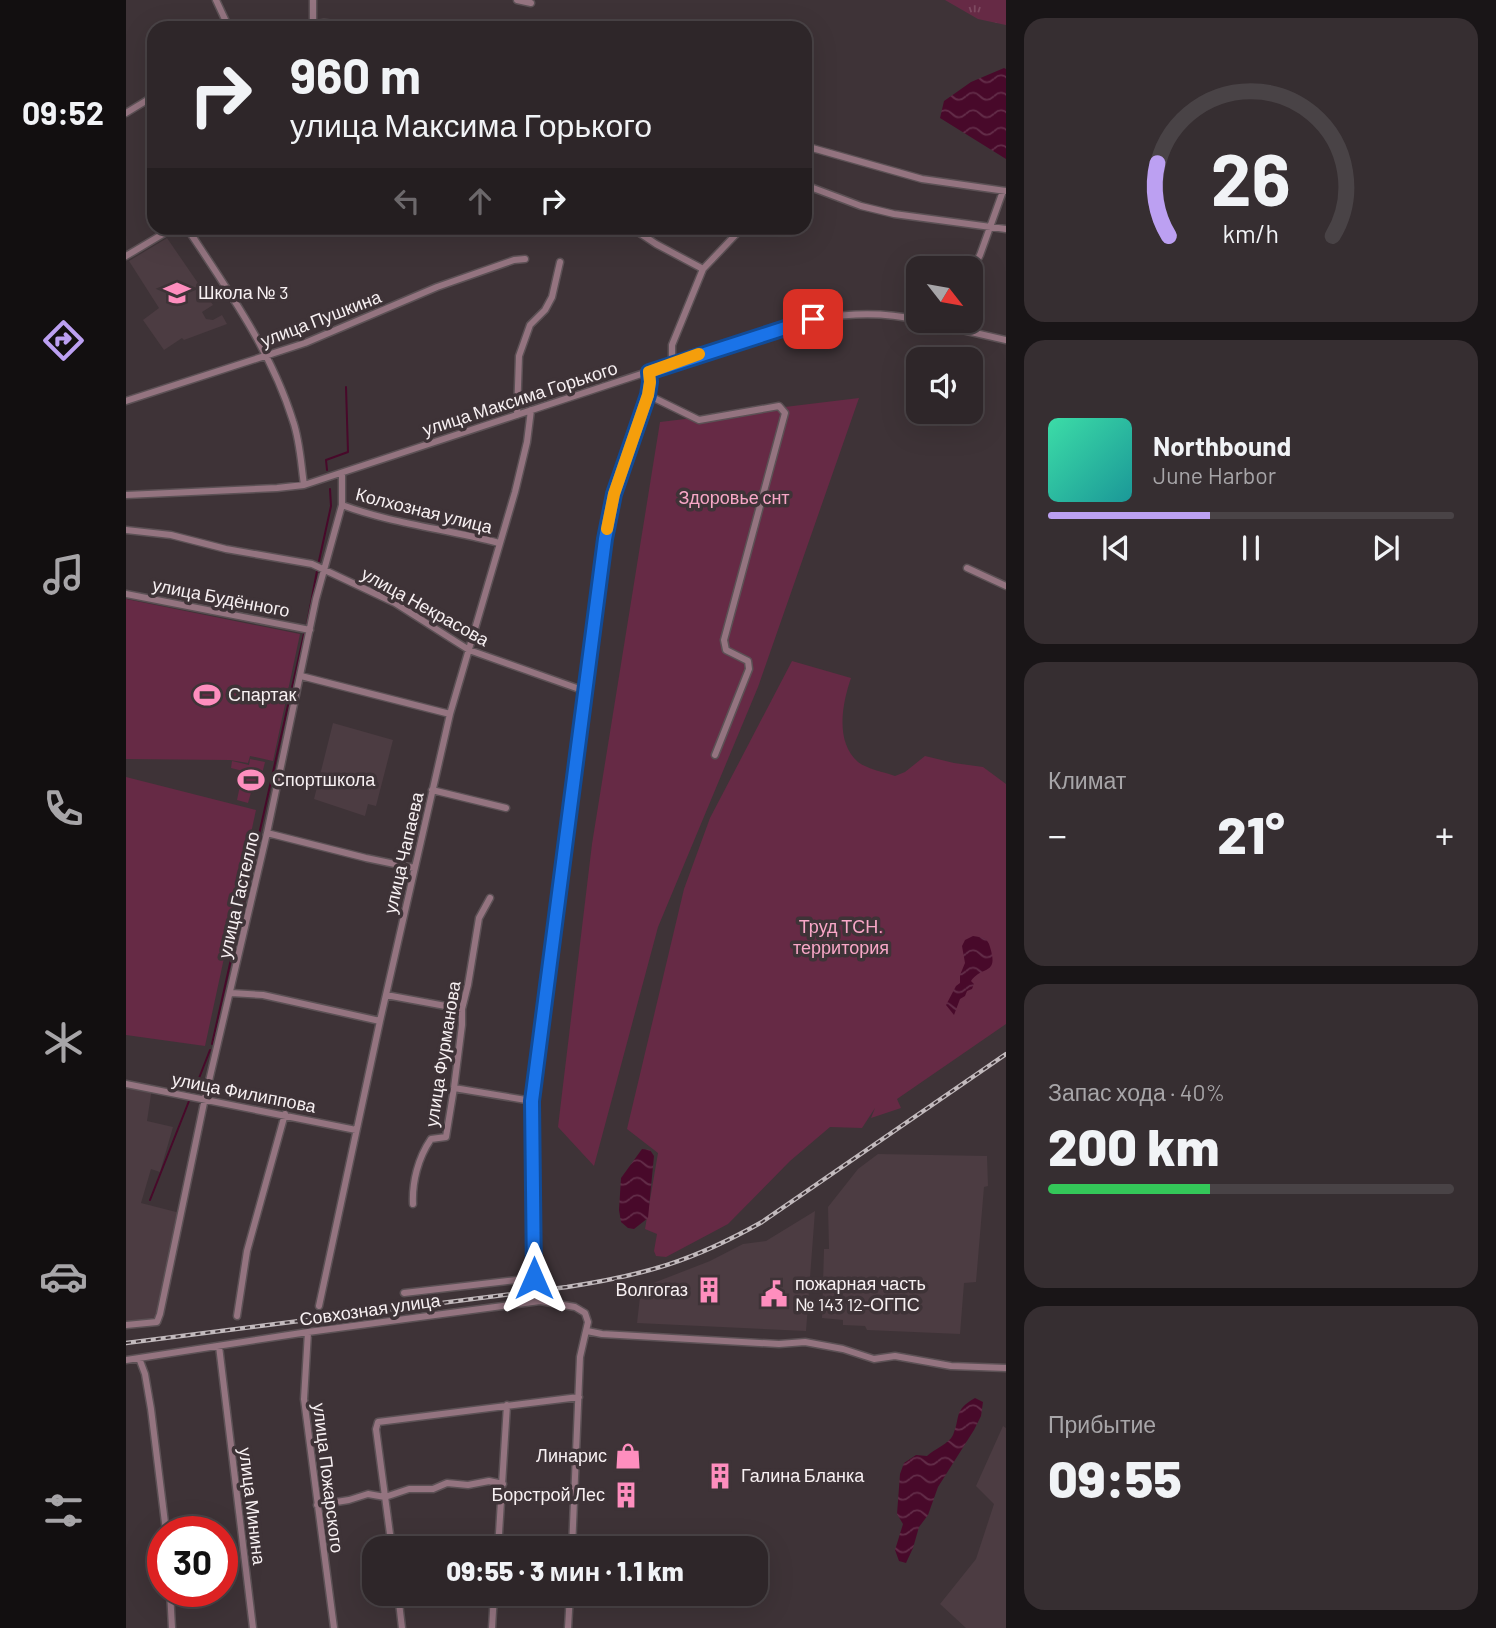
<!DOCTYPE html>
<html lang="ru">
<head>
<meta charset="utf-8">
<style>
	body { margin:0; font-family:Barlow,sans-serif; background:#362e31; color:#f1f3f6; height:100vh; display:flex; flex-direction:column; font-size:26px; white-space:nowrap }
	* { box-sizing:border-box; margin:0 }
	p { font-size:23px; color:#a7a5a8 }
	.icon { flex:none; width:38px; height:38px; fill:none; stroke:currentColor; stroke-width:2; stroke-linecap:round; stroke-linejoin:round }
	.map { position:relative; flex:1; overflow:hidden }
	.side { display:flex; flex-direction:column; gap:18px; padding:18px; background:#191517; width:490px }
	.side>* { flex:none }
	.hud { position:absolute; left:21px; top:21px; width:665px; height:214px; border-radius:21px; box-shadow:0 7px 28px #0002,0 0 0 2px #494346; background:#2e2629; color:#f1f3f6; overflow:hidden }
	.needle { width:46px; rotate:121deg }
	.fabs { position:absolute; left:780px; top:256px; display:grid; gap:14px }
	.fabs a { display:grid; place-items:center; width:77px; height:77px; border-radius:14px; background:#2e2629; box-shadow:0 7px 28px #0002,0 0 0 2px #494346; font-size:35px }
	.speed { position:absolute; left:21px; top:1516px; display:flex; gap:14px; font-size:35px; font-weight:700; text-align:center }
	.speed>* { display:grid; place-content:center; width:91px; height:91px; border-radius:50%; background:#2e2629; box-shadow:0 7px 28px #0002,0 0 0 2px #494346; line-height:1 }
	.speed .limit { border:10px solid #d22; background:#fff; color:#111 }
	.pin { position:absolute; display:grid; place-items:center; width:60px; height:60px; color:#fff; margin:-30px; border-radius:14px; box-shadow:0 4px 10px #0006 }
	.me { position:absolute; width:77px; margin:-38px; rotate:0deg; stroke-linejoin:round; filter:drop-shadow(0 0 5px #0008) }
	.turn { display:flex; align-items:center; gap:24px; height:147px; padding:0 28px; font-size:32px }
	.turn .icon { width:91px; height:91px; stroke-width:2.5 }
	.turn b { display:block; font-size:49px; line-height:60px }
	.lanes { display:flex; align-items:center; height:66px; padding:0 28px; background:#0003; justify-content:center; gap:35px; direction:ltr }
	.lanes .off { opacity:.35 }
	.big { font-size:52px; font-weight:800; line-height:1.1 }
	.side .widget { flex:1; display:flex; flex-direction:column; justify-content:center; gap:10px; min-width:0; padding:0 24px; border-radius:21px; background:#362e31 }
	.side .dial { align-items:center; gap:0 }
	.dial svg { height:182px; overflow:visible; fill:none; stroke:#494346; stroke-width:7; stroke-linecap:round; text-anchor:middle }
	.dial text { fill:#f1f3f6; stroke:none }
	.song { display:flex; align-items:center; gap:21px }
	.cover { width:84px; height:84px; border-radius:10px; background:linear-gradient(135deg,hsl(160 70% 55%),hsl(180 70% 35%)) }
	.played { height:7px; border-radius:4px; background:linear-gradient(90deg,#bca0f2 40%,#494346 40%) }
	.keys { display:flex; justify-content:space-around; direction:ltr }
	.heat { display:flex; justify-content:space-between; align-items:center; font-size:38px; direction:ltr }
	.charge { height:10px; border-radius:5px; background:linear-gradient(90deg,#34c759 40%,#494346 0) }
	.trip { position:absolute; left:236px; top:1536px; width:406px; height:70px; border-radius:21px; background:#2e2629; box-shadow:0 7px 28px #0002,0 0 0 2px #494346; font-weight:800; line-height:70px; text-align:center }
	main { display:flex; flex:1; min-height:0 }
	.dock { display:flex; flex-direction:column; width:126px; justify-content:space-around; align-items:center; background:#120f10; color:#a7a5a8 }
	.dock .icon { width:49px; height:49px }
	.dock .selected { color:#bca0f2 }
	.dock b { font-size:32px; color:#f1f3f6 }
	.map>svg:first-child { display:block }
</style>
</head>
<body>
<main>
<nav class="dock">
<b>09:52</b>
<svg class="icon selected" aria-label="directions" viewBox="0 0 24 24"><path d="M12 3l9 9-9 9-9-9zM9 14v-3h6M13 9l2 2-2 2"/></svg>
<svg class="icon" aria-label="music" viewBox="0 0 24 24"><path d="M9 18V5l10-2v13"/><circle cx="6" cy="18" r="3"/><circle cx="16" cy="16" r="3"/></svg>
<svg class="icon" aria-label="phone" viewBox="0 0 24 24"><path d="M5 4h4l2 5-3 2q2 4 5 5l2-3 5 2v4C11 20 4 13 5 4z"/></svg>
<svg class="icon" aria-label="climate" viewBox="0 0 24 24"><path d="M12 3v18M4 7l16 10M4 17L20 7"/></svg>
<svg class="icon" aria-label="car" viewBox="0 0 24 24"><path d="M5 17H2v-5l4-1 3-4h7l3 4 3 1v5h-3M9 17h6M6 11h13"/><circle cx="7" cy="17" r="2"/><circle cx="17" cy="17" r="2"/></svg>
<svg class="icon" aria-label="filters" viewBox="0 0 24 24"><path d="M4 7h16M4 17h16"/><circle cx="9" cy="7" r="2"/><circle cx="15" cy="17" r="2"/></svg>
</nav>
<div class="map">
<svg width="880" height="1628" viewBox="0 0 880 1628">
	<defs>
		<pattern id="grass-tufts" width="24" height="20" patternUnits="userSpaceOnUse" patternTransform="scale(1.75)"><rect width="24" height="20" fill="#662a45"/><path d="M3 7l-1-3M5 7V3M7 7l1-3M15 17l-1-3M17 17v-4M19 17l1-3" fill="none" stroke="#7d4960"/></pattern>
		<pattern id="water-waves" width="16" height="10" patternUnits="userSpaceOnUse" patternTransform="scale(1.75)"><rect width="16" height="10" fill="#48092a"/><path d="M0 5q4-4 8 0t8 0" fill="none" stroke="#632d49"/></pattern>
	</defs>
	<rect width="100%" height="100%" fill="#3e3337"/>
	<!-- built -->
	<path fill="#4c3c42" d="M41 238 87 305 76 312 80 319 87 320 96 315 101 324 58 340 56 338 38 350 17 320 33 308 3 261Z
		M207 723 267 740 250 806 242 804 239 816 188 799Z
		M0 1084 26 1088 21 1121 47 1127 34 1172 25 1169 15 1203 54 1213 31 1322 0 1325Z
		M752 1154 861 1156 862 1186 858 1187 850 1282 838 1283 834 1334 741 1330 739 1326 717 1325V1320L696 1318 698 1249H703L702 1207 732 1169Z
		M689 1211 680 1331 511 1323 514 1297 512 1289 584 1261 617 1244 640 1241Z
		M877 1426 880 1428V1628H840L814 1604 850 1559 868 1504 850 1486Z"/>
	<!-- grass -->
	<path fill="url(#grass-tufts)" d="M819 0H880V25L852 19Z"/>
	<!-- green -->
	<path fill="#662a45" d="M733 398 632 687 532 927 468 1166 432 1127 466 844 534 422Z
		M0 599 174 634 147 761 124 756 122 763 104 760 0 759Z
		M666 661 725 678C716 704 709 742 732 762 741 769 758 772 769 776L779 772 799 756 828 763 857 767 880 784V1024L771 1099 775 1108 745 1118 749 1108 736 1128 704 1127 664 1161 602 1224 540 1257 530 1256 528 1251 531 1234 519 1229 532 1153 501 1129 558 889 584 818Z
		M124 759 139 762 132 790 126 789 122 803 111 800 117 771 105 768 106 761 123 765Z
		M0 777 130 810 79 1046 0 1035Z"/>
	<!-- water -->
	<path fill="url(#water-waves)" d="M878 68 880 69V159L814 118 818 101 845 82Z
		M847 936C856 937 862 938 864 947 873 976 856 965 845 981L848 984 846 989 841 991 839 996 834 999 828 1015 820 1005 830 986 834 983V975L839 963 836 946 839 940Z
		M516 1149 524 1150 528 1156 522 1218 508 1229 502 1228 495 1222 493 1210 495 1178Z
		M849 1398 857 1402 855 1416 848 1430 812 1487 802 1515 793 1527 787 1548 780 1563 773 1561 769 1550 777 1524 771 1514 774 1474 778 1463 790 1455 801 1456C808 1449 823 1444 827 1435 835 1416 827 1411 849 1398Z"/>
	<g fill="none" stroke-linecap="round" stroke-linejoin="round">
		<!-- stream -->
		<path stroke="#48092a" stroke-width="2" d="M201 470 200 460 222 452 220 387
			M193 561 205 506 204 489
			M181 624 191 571
			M86 1044 178 634
			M68 1091 84 1050
			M24 1200 63 1101"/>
		<!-- minor casing -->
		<g stroke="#5c5155" stroke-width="9">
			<path id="minor" d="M90 0 103 28
				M391 0 405 3
				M187 24V0
				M154 28 198 23 257 28
				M0 113 28 96
				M679 146 796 179 880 191
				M679 185 735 206 768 214 880 229
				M61 228C101 289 145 350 167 421 174 441 175 464 178 485
				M506 228 530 244 577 269
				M0 256 47 228
				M845 272 854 255 877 191
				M793 320 880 340
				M546 363V345L577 269 616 228
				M522 395 573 420 653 406 659 413 598 640 600 650 622 661 623 669 589 755
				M0 401 179 343 311 287 388 260 399 259
				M391 415 393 356 404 325 419 310 426 297 434 262
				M0 495 151 488 178 485 667 324C710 314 749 310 793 320
				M216 505C267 524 321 529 373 543
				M0 530 45 535 100 549 186 564 269 603 343 650 459 691
				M841 568 880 586
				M0 594 184 630
				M175 676 324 714
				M306 790 380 808
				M141 833 240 858 288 868
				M105 993 137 995 254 1021
				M260 995 336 1009
				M0 1084 230 1130
				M328 1088 406 1101
				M287 1204C286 1182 292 1158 305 1139L320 1137 328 1088 336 1025V1009L342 985 353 918 364 898
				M278 1293 408 1278 406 1101 479 539 488 494 522 395 524 382 522 372
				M193 1306 254 1021 324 714 389 492 401 442 405 410
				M111 1316 121 1251 159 1114
				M0 1325 31 1322 34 1314 79 1098 141 833 190 599 216 505V473
				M461 1331 476 1334 653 1344 679 1342 717 1349 748 1359 769 1356 825 1366 880 1368
				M182 1332 178 1399 208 1628
				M93 1346 127 1628
				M13 1358 19 1374 25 1409 40 1531
				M0 1360 182 1332 414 1301 449 1307 459 1313 462 1322 454 1357 446 1549
				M191 1505 223 1500 242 1494 259 1497 283 1489H307L321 1483 342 1485 363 1481 377 1484
				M266 1549 250 1429 252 1422 453 1397
				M372 1549 381 1405
				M44 1591 46 1628
				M272 1594 276 1628
				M366 1628 368 1594
				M442 1628 444 1594"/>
		</g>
		<!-- minor -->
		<use href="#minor" stroke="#947480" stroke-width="6"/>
		<!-- rail casing -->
		<g stroke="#c2babd" stroke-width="4.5">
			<path id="rail" d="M0 1343 441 1287C519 1275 567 1261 636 1222L880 1054"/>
		</g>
		<!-- rail -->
		<use href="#rail" stroke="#3e3337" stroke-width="2" stroke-dasharray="5" stroke-linecap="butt"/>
	</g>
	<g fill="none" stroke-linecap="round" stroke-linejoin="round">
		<!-- route casing -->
		<g stroke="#114b97" stroke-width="18">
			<path id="route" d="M408 1278 406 1101 479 539 488 494 522 395 524 382 523 372 687 319"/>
		</g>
		<!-- route -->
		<use href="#route" stroke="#1a73e8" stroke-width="12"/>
		<!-- slow -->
		<path stroke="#f59e0b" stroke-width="12" d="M481 529 488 494 522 395 524 382 523 372 573 354"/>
	</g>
	<!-- icons -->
	<defs>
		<g id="school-bare" transform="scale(2.1)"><path d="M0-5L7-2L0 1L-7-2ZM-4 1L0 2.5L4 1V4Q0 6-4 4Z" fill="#fe8ebe" stroke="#3e3337" stroke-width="2.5" paint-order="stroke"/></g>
		<g id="stadium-bare" transform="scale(2.1)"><path d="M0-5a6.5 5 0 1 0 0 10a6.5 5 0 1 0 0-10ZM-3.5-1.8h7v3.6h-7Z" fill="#fe8ebe" stroke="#3e3337" stroke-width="2.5" paint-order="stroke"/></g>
		<g id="building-bare" transform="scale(2.1)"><path d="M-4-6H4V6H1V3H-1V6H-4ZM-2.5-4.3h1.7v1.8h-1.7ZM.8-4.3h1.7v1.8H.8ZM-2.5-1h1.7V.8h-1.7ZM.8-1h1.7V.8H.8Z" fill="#fe8ebe" stroke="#3e3337" stroke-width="2.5" paint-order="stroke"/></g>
		<g id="civic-bare" transform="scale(2.1)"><path d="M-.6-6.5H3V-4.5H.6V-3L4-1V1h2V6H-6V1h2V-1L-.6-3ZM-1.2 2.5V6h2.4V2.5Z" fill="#fe8ebe" stroke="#3e3337" stroke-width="2.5" paint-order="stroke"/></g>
		<g id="shop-bare" transform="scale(2.1)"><path d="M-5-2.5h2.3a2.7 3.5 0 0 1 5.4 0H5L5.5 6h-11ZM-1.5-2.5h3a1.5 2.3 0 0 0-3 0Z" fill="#fe8ebe" stroke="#3e3337" stroke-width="2.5" paint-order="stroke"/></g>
	</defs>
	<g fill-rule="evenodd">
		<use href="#school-bare" x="51" y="293"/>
		<use href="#stadium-bare" x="81" y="695"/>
		<use href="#stadium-bare" x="125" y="780"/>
		<use href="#building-bare" x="583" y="1290"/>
		<use href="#civic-bare" x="648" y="1294"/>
		<use href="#shop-bare" x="502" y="1456"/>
		<use href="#building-bare" x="594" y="1476"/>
		<use href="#building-bare" x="500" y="1495"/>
	</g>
	<g text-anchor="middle" stroke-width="7" stroke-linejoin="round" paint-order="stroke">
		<!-- poi labels -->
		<g font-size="18" fill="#f7f0f2" stroke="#3e3337" text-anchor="start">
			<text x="72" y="299">Школа № 3</text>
			<text x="102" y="701">Спартак</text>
			<text x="146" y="786">Спортшкола</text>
			<text x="669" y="1290">пожарная часть<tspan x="669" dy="21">№ 143 12-ОГПС</tspan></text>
			<text x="562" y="1296" text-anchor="end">Волгогаз</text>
			<text x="481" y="1462" text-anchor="end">Линарис</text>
			<text x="615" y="1482">Галина Бланка</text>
			<text x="479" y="1501" text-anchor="end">Борстрой Лес</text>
		</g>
		<!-- street labels -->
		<g font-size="18" fill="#f7f0f2" stroke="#3e3337">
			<text transform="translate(195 319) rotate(-21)" y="6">улица Пушкина</text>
			<text transform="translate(394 399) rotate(-18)" y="6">улица Максима Горького</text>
			<text transform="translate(298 511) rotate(14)" y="6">Колхозная улица</text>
			<text transform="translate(95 598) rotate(11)" y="6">улица Будённого</text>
			<text transform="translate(299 607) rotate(29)" y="6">улица Некрасова</text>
			<text transform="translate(278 853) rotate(-77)" y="6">улица Чапаева</text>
			<text transform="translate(113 895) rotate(-77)" y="6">улица Гастелло</text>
			<text transform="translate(317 1054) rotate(-81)" y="6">улица Фурманова</text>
			<text transform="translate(118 1093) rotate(11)" y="6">улица Филиппова</text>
			<text transform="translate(244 1310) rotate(-8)" y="6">Совхозная улица</text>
			<text transform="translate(202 1478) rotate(83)" y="6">улица Пожарского</text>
			<text transform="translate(126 1506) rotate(83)" y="6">улица Минина</text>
		</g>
		<!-- park labels -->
		<g font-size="18" fill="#f8a7c7" stroke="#3e3337">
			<text x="608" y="504">Здоровье снт</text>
			<text x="715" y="933">Труд ТСН.<tspan x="715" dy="21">территория</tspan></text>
		</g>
	</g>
</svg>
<div class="fabs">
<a><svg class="needle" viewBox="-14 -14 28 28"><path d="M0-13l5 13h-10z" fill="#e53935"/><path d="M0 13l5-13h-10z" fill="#a7a5a8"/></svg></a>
<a><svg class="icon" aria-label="sound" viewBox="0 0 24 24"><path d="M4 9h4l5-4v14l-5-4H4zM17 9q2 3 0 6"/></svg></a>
</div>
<div class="speed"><div class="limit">30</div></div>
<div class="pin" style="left:687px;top:319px;background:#d93025"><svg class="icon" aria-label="arrive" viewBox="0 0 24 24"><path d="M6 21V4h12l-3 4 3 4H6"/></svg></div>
<svg class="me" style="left:408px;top:1278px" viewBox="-20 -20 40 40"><path d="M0-17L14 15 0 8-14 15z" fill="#1a73e8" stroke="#fff" stroke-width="4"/></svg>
<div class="trip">09:55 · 3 мин · 1.1 km</div>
<div class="hud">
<div class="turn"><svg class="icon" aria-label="right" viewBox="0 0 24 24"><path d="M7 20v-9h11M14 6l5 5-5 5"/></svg><div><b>960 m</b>улица Максима Горького</div></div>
<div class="lanes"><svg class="icon off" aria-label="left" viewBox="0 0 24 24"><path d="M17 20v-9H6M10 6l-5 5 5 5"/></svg><svg class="icon off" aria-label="ahead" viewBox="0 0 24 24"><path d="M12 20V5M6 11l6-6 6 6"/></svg><svg class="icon" aria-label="right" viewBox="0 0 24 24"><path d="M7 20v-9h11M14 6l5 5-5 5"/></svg></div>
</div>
</div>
<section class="side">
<div class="widget dial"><svg viewBox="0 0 100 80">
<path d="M14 69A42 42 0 1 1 86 69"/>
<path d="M14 69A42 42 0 0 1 9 37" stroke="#bca0f2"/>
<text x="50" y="56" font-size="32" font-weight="700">26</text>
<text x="50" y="72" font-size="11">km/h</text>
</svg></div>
<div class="widget">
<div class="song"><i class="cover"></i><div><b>Northbound</b><p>June Harbor</p></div></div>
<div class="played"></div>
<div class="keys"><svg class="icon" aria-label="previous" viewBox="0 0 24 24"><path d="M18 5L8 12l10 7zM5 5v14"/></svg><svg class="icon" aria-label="pause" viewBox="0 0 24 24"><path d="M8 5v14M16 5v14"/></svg><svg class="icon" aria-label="next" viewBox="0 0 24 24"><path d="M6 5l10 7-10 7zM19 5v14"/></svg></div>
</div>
<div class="widget"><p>Климат</p>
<div class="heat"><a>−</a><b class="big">21°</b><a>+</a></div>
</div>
<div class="widget"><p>Запас хода · 40%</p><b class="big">200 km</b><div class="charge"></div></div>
<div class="widget"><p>Прибытие</p><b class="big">09:55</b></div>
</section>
</main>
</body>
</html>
